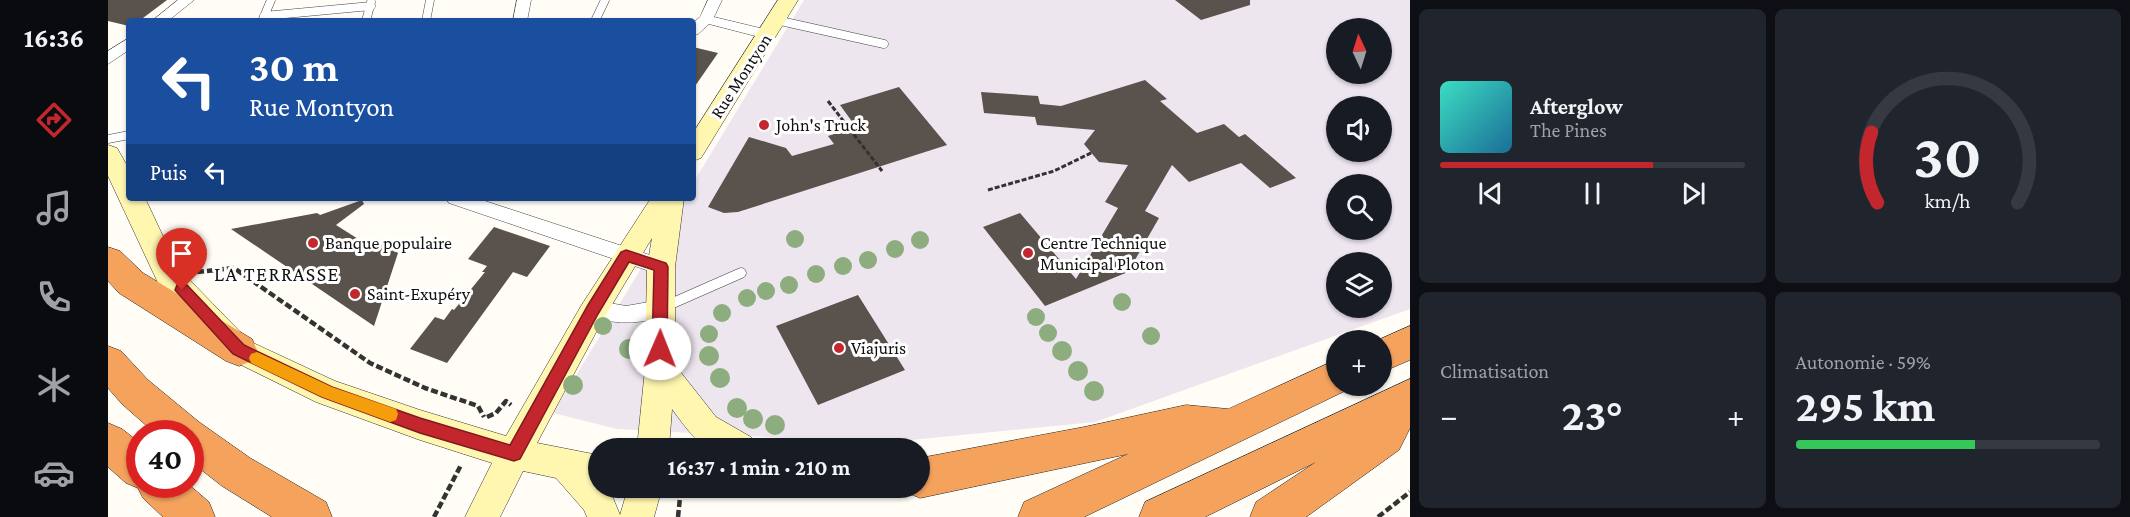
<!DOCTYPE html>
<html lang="fr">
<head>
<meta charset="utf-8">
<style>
	body { margin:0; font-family:"Crimson Pro",serif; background:#20242c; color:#f1f3f6; height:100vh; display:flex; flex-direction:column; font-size:22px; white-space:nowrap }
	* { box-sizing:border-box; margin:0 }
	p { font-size:20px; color:#9ea1a6 }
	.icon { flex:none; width:33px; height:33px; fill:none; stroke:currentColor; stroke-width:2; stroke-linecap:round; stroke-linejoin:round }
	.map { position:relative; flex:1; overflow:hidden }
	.details { display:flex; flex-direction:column; gap:9px; padding:9px; background:#0d0f14; width:720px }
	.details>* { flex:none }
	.hud { position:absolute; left:18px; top:18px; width:570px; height:183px; border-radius:6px; box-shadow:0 2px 4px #0004; background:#1a4fa0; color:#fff; overflow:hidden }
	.needle { width:39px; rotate:356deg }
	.tools { position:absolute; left:1218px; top:18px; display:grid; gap:12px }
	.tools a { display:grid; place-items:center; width:66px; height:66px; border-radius:50%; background:#171b24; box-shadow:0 2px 4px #0004; font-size:30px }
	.speed { position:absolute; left:18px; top:420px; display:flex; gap:12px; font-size:30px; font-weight:700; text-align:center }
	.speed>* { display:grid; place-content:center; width:78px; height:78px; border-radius:50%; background:#171b24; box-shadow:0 2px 4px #0004; line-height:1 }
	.speed .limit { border:9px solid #d22; background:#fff; color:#111 }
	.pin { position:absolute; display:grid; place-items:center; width:51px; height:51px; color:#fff; margin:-62px -26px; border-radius:50% 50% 50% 0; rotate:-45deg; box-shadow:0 0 6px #0007 }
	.pin .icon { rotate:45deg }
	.me { position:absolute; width:66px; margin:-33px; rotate:1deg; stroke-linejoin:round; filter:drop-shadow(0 0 4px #0008) }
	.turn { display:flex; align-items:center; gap:21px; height:126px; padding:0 24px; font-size:27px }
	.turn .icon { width:78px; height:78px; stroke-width:2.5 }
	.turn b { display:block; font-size:42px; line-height:51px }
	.then { display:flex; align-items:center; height:57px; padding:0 24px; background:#0003; gap:12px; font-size:22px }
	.big { font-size:45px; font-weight:700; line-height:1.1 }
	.details .card { flex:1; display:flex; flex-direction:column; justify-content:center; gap:9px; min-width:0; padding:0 21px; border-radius:9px; background:#20242c }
	.details .dial { align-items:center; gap:0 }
	.dial svg { height:156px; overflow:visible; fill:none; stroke:#363941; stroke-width:7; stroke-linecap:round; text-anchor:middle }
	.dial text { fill:#f1f3f6; stroke:none }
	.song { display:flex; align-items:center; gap:18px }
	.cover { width:72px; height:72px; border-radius:9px; background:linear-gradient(135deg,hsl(170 70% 55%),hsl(200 70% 35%)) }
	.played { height:6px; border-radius:3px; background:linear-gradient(90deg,#c4262e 70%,#363941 70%) }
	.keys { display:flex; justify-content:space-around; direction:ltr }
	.heat { display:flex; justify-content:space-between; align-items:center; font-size:33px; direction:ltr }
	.charge { height:9px; border-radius:4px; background:linear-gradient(90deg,#34c759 59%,#363941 0) }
	.details .tiles { flex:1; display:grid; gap:9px; grid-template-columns:repeat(2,1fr) }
	.trip { position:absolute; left:480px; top:438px; width:342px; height:60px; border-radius:30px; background:#171b24; box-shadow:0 2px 4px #0004; font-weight:700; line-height:60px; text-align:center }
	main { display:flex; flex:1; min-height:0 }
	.dock { display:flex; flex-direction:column; width:108px; justify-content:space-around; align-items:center; background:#090b0e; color:#9ea1a6 }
	.dock .icon { width:42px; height:42px }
	.dock .active { color:#c4262e }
	.dock b { font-size:27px; color:#f1f3f6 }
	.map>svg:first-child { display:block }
</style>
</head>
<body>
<main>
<nav class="dock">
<b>16:36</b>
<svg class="icon active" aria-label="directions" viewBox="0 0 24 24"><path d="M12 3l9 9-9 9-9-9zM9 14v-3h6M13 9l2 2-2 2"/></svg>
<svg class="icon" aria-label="music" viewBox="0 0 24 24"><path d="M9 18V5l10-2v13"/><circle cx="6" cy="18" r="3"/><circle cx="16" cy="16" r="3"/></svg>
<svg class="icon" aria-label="phone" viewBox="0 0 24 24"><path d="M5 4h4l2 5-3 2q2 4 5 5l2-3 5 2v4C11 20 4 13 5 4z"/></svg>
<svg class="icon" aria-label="climate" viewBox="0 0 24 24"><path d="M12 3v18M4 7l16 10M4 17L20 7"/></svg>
<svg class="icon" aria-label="car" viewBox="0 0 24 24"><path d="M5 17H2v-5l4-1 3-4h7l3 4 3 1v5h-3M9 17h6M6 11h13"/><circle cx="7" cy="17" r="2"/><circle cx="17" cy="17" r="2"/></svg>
</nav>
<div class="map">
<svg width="1302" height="517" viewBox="0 0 1302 517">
	<rect width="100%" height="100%" fill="#fffdf5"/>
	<!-- industrial -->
	<path fill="#eee6ef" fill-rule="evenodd" d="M696 0H1302V309L987 422 772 443 509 429 445 413 576 198H585V183ZM1228 28H1274V74H1228ZM1228 106H1274V152H1228ZM1228 184H1274V230H1228ZM1228 262H1274V308H1228Z"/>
	<!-- building -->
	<path fill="#5a524d" d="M0 0H59L31 21H21V26L0 21Z
		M1067 0H1142V5L1093 20Z
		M585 47 610 53 585 89Z
		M1037 80 1059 99 1052 101 1089 133 1116 124 1131 137 1137 134 1188 178 1162 188 1133 163 1081 182 1064 165 1037 211 1051 218 1020 272 937 306 875 227 912 213 968 279 1010 208 997 202 1020 165 991 162 976 144 987 130 929 125 927 117 876 113 873 92 930 96 932 104 953 106Z
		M791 87 839 145 630 212 616 213 600 207 641 137 678 148 684 156 726 144 720 136 748 127 732 105Z
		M254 200 256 204 228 225 266 249 273 243 290 253 266 326 123 229 209 213 212 215Z
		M386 227 442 246 419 277 405 272 339 363 302 349 327 317 336 320 344 309 346 310 377 272H374L379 266 360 259Z
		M750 295 797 370 710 405 668 326Z"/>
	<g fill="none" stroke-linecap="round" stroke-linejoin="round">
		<!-- lane-far1 casing -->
		<g stroke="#444" stroke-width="9">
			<path id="lane-far1" d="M156 16 263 6
				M155 19 163 0
				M668 20 776 44
				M258 21 263 2
				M318 21 322 0
				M487 21 497 0
				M0 139 21 135"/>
		</g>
		<!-- lane casing -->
		<g stroke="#444" stroke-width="11">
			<path id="lane" d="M558 306 633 273"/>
		</g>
		<!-- street casing -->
		<g stroke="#444" stroke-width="1">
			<path id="street" d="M70 0H86L60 21H44Z
				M409 0H423L419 21H405Z
				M600 0H614L606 17 664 31 666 34 659 39 601 24 590 34 585 36V23L592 17Z
				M21 38V50L0 64V51Z
				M338 198H368L560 261 563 267 560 273 553 275 341 203Z
				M485 300 518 306 552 300 559 303 562 309 559 315C531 325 506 325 478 315L475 309 478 303Z"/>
		</g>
		<!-- secondary casing -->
		<g stroke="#333" stroke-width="1">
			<path id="secondary" d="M670 0H690L593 158 585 161V133Z
				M0 145 9 148 21 169V198H37L70 268 141 341 227 381 312 410 398 436 473 306 543 198H576L567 267V365L608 417 643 437 648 448C595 448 596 453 564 409L561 448H529L537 369 539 267 544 238 493 323 429 443 490 455V488H501L512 515 520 488H554L546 517H479L476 510 448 478 415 471 392 517H357L384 463 312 440 208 402 121 359 50 283 0 176Z"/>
		</g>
		<!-- highway casing -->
		<g stroke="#222" stroke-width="1">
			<path id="highway" d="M0 247 12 251 35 273 144 339 149 350 144 361 131 366 118 361 11 293 0 281Z
				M1302 326V360L1274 372V340H1270Z
				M0 346 13 351 40 380 91 422 142 458 218 502 224 517H164L114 486 82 461V434H48L14 404 0 388Z
				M1228 360V386H1243L1241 389 976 517H910L916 502 1020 454 812 498 798 492 796 488H812V458L976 427 1078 405 1120 409Z
				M1302 379V428L1291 450 1198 517H1142L1148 502 1208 462 1097 517H1031L1037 502Z
				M0 423 14 429 32 443V484H80L101 502 107 517H55L35 498 30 488 18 483 0 467Z"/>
		</g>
		<!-- path-far1 -->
		<path stroke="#333" stroke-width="3" stroke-dasharray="5 2" stroke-linecap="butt" d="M720 101 774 171
			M880 190 946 171 985 152"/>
		<!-- path -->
		<path stroke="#333" stroke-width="4.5" stroke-dasharray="7 3" stroke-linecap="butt" d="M89 272 126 268 262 363 317 388 370 406 376 417
			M379 417 388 413 398 401 403 405
			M326 517 353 465
			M570 517 573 488
			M1270 517 1302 492"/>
		<!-- lane-far1 -->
		<use href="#lane-far1" stroke="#fff" stroke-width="8"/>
		<!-- lane -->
		<use href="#lane" stroke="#fff" stroke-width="10"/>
		<!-- street -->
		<use href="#street" fill="#fff" fill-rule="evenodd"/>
		<!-- secondary -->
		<use href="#secondary" fill="#fff6b0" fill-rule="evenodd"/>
		<!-- highway -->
		<use href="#highway" fill="#f5a25d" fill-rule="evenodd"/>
	</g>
	<!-- trees -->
	<g fill="#8dad7f">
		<circle cx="687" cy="239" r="9"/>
		<circle cx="812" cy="240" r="9"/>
		<circle cx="787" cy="249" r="9"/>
		<circle cx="760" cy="260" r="9"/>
		<circle cx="735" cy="266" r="9"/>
		<circle cx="708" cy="274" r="9"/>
		<circle cx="681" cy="285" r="9"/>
		<circle cx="658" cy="291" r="9"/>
		<circle cx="639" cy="298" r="9"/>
		<circle cx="1014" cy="302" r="9"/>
		<circle cx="614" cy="313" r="9"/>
		<circle cx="928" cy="317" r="9"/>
		<circle cx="495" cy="326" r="9"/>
		<circle cx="940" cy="333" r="9"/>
		<circle cx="601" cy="334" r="9"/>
		<circle cx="1043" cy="336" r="9"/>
		<circle cx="521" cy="349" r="10"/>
		<circle cx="954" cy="351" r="10"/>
		<circle cx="601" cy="356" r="10"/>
		<circle cx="970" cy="371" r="10"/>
		<circle cx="612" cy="378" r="10"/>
		<circle cx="465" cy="385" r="10"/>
		<circle cx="986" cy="391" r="10"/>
		<circle cx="629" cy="408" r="10"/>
		<circle cx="645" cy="419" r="10"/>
		<circle cx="667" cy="425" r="10"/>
	</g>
	<!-- route -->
	<path fill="#c4262e" stroke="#7f191e" stroke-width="1.5" d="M518 250 558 263 560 267 559 349 557 354 552 356 547 354 544 349 546 270 521 262 490 314 412 459 406 461 312 433 214 397 125 354 67 290 69 285H79L136 345 224 387 312 418 402 445 480 305 513 252Z"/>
	<!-- slow -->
	<path fill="#f59e0b" d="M149 352 224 387 288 409 290 414 288 420 282 422 214 397 143 363 141 358 143 354Z"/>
	<!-- markers -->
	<g fill="#c4262e" stroke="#fff" stroke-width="2">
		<circle cx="656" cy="125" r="6"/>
		<circle cx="205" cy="243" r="6"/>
		<circle cx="920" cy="253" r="6"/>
		<circle cx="247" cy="294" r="6"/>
		<circle cx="731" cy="348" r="6"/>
	</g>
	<g text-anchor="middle" stroke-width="6" stroke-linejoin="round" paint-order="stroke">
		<!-- street labels -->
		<g font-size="18" fill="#111" stroke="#fff">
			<text transform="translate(633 76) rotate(-57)" y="6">Rue Montyon</text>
		</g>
		<!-- poi labels -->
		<g font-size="18" fill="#111" stroke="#fff" text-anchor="start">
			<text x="668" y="131">John's Truck</text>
			<text x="217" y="249">Banque populaire</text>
			<text x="932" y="249">Centre Technique<tspan x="932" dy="21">Municipal Ploton</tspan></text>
			<text x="259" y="300">Saint-Exupéry</text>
			<text x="743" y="354">Viajuris</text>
		</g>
		<!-- neighbourhood labels -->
		<g font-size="20" letter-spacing="1.5" fill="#111" stroke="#fff">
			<text x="169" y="281">LA TERRASSE</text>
		</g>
	</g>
</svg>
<div class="tools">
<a><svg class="needle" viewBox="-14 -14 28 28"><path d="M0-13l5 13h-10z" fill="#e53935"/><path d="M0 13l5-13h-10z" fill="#9ea1a6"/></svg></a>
<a><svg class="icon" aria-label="sound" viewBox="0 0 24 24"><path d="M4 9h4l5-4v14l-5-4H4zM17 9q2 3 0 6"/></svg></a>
<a><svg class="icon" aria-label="search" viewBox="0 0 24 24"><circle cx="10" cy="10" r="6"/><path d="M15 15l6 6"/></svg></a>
<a><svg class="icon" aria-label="layers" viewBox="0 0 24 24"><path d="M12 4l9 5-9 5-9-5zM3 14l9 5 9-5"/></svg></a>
<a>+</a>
</div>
<div class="speed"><div class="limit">40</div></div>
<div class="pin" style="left:74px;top:290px;background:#d93025"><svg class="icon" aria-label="arrive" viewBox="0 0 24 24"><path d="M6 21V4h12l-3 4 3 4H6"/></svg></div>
<svg class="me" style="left:552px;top:349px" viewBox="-20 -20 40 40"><circle r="19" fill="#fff"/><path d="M0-13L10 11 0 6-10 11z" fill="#c4262e"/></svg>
<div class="trip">16:37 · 1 min · 210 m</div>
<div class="hud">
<div class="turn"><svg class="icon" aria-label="left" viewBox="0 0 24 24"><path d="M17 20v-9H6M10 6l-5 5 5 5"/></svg><div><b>30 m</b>Rue Montyon</div></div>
<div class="then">Puis<svg class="icon" aria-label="left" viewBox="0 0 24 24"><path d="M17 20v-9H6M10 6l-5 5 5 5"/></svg></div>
</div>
</div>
<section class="details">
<div class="tiles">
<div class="card">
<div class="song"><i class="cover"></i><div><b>Afterglow</b><p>The Pines</p></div></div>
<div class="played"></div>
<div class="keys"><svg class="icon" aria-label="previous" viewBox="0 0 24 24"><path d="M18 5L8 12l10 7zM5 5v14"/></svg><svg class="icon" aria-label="pause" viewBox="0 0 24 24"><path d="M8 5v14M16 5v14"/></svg><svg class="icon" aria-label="next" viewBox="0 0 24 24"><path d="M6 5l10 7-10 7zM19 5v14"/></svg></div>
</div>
<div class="card dial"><svg viewBox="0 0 100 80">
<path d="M14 69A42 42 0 1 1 86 69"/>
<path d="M14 69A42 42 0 0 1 11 33" stroke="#c4262e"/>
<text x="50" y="56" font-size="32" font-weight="700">30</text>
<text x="50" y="72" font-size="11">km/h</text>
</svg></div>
<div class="card"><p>Climatisation</p>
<div class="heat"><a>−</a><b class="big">23°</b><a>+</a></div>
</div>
<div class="card"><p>Autonomie · 59%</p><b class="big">295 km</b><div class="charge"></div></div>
</div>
</section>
</main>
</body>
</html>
